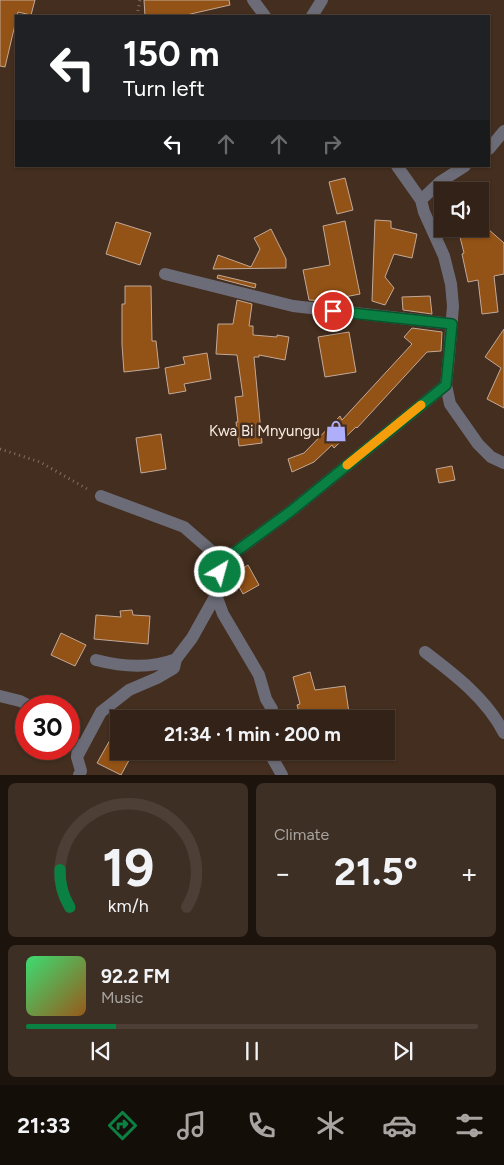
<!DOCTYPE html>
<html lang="en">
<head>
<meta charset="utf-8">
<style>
	body { margin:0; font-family:Figtree,sans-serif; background:#3d2f24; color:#f1f3f6; height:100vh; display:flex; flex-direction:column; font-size:19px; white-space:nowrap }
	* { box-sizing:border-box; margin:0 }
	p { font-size:16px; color:#a8a4a1 }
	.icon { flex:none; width:28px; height:28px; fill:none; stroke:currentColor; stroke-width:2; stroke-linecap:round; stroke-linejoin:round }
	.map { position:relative; height:775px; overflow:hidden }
	.sheet { display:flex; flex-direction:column; gap:8px; padding:8px; background:#1c130d; flex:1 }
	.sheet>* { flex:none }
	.top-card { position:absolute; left:15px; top:15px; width:475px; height:152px; border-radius:0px; box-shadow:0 1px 4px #0004,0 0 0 1px #4d3f36; background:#202124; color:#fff; overflow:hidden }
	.buttons { position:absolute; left:434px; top:182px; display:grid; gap:10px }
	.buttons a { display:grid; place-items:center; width:55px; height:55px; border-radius:0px; background:#322217; box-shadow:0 1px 4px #0004,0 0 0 1px #4d3f36; font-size:25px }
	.speed { position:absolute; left:15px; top:695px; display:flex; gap:10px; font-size:25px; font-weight:700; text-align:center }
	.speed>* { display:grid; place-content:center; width:65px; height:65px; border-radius:50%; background:#322217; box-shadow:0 1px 4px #0004,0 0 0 1px #4d3f36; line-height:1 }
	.speed .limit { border:8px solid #d22; background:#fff; color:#111 }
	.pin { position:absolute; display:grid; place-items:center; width:42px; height:42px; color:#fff; margin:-21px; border:2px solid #fff; border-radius:50%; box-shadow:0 1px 5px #0007 }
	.me { position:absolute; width:55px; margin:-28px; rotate:37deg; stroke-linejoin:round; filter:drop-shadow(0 0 4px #0008) }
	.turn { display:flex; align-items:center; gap:18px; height:105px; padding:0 25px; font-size:22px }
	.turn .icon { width:65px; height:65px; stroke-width:2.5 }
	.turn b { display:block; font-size:35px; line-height:42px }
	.lanes { display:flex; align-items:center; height:48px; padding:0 25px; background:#0003; justify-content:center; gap:25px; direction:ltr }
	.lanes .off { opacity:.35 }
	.big { font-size:38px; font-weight:700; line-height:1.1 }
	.sheet .widget { flex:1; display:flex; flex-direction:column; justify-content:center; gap:8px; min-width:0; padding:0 18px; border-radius:8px; background:#3d2f24 }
	.sheet .dial { align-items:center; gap:0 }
	.dial svg { height:130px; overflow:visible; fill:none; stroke:#4d3f36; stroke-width:7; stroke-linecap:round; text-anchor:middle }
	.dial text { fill:#f1f3f6; stroke:none }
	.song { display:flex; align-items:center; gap:15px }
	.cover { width:60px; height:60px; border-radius:8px; background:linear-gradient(135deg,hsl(140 70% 55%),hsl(30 70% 35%)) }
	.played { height:5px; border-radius:2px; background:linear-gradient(90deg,#0b8043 20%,#4d3f36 20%) }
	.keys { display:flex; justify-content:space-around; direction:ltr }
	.heat { display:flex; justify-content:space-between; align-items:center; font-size:28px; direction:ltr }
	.sheet .tiles { flex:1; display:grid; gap:8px; grid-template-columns:1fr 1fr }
	.widget:last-child { grid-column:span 2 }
	.trip { position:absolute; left:110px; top:710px; width:285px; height:50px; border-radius:0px; background:#322217; box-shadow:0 1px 4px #0004,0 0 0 1px #4d3f36; font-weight:700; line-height:50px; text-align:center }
	.tab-bar { display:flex; height:80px; justify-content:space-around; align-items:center; background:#140e09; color:#a8a4a1 }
	.tab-bar .icon { width:35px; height:35px }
	.tab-bar .current { color:#0b8043 }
	.tab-bar b { font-size:22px; color:#f1f3f6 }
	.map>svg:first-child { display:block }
</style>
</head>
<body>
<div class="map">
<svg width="504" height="775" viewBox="0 0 504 775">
	<rect width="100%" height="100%" fill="#432e1f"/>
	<!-- building -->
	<path fill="#935216" stroke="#c3a997" d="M0 0H35L31 15 18 12 5 67 0 66Z
		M144 0H229L230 5 182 16H145Z
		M345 178 353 210 337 214 329 182Z
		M375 220 391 221V228L417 234 412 258 394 254 385 277 394 288 385 305 372 301Z
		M345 221 360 294 324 301 309 300 303 270 330 265 323 226Z
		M116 222 151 233 140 265 106 254Z
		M271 229 286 259V268L213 269 218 255 251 267 260 249 254 238Z
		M458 229H488L504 243V274L494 276 498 312 482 314 478 280 468 282 462 254 464 253Z
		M218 275 256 284 255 288 217 278Z
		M125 286H151L152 341H156L159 368 124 372 122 345V304H125Z
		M430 296 432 314 403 310 402 297Z
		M237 300 252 304 249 326H253V335L277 337V335L289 337 285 360 259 355V357H254L262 443 239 446 236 422H238L235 397 243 396 237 355 216 354 218 324H233Z
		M412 328 442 332 441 351 427 352 357 428 356 427 334 448 332 445 314 462 292 472 288 459 304 453 340 416 342 420 412 344 404 337Z
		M504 329V408L487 399 501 368 485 357Z
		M349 332 356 372 325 377 318 337Z
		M207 353 211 379 184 384 186 391 169 394 165 368 185 364 183 357Z
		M161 434 166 469 141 473 136 438Z
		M452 466 455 480 439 483 436 469Z
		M248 565 259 585 243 594 232 574Z
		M132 610 133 615 150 616 148 644 94 639 96 615 121 617 120 611Z
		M61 633 86 645 75 666 51 655Z
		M310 672 315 690 345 686 350 719H301L297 705 300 704 293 677Z
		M119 724V751H134L121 775 97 763Z"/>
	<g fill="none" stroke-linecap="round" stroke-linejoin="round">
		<!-- path -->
		<path stroke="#837164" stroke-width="3" stroke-dasharray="1 4" stroke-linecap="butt" d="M137 16 140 0
			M0 449 40 462 89 490"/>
		<!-- minor -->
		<path stroke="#6c6c78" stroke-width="12" d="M253 0 265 16
			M312 16 322 0
			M489 149 504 131
			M397 166 421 200 424 212 444 256 451 284 453 306 449 356 446 385 450 404 478 444 491 457 504 463
			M421 200 440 182 465 166
			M165 274 293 306 452 324
			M101 496 184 527 223 561
			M425 652C454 674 487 699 504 733
			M96 660C123 667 150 669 176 659
			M0 696 20 701 30 706
			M271 719 272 709 266 699 259 675 223 614 216 595 217 583 223 561 291 511 446 385
			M69 734 78 748 77 757 81 771 79 775
			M272 751 273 759 282 775
			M77 757 101 712 129 690 157 678 174 668 176 659 192 638 216 595"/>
	</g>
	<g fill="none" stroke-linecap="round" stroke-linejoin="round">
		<!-- route casing -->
		<g stroke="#07532c" stroke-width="12">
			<path id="route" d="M220 572 223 561 291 511 446 385 452 324 333 311"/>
		</g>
		<!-- route -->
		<use href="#route" stroke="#0b8043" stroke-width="9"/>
		<!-- slow -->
		<path stroke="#f59e0b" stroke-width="9" d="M347 465 421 405"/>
	</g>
	<!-- icons -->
	<defs>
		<g id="shop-bare" transform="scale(1.725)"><path d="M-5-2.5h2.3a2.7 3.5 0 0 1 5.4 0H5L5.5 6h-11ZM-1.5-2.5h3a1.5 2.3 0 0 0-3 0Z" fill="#afaefa" stroke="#432e1f" stroke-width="2.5" paint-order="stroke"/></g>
	</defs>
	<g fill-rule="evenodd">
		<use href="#shop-bare" x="336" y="431"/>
	</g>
	<g text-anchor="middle" stroke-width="5" stroke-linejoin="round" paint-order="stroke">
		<!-- poi labels -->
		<g font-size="15" fill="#faede3" stroke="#432e1f" text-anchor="end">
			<text x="320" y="436">Kwa Bi Mnyungu</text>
		</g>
	</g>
</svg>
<div class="buttons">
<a><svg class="icon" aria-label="sound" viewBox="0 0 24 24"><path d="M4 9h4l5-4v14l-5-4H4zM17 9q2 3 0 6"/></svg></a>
</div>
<div class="speed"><div class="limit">30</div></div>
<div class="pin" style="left:333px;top:311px;background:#d93025"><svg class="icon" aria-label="arrive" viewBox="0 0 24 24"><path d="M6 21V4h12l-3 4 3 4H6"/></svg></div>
<svg class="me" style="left:220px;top:572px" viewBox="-20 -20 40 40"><circle r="17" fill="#0b8043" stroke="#fff" stroke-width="3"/><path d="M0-11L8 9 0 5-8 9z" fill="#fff"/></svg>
<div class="trip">21:34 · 1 min · 200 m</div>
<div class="top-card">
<div class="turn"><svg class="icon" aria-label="left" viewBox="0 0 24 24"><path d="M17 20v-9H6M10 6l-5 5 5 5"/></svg><div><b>150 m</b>Turn left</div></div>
<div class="lanes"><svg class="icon" aria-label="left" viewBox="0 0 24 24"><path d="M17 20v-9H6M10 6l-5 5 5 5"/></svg><svg class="icon off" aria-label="ahead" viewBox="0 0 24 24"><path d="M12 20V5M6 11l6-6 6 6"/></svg><svg class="icon off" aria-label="ahead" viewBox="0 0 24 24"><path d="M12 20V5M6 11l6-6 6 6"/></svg><svg class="icon off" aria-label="right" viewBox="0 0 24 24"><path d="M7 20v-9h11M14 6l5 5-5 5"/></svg></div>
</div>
</div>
<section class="sheet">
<div class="tiles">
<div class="widget dial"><svg viewBox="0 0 100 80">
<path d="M14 69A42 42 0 1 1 86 69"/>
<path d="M14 69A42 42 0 0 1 8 46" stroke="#0b8043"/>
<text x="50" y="56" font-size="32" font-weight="700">19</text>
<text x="50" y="72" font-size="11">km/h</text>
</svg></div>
<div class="widget"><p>Climate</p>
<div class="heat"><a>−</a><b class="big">21.5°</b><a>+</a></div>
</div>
<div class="widget">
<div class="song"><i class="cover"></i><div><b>92.2 FM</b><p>Music</p></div></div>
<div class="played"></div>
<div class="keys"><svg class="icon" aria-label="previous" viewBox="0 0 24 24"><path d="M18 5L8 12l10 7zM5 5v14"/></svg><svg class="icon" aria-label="pause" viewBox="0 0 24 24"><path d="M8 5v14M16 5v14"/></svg><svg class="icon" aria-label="next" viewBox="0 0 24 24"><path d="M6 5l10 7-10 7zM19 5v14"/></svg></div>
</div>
</div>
</section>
<nav class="tab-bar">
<b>21:33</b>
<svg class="icon current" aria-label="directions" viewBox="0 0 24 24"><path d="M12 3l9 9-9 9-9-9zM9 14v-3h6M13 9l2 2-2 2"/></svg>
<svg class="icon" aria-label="music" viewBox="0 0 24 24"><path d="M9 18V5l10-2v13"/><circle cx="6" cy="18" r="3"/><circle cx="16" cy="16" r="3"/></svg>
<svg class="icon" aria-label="phone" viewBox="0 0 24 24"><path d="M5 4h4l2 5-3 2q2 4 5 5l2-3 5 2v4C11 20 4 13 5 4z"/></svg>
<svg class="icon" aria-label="climate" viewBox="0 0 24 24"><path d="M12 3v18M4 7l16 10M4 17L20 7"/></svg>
<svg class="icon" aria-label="car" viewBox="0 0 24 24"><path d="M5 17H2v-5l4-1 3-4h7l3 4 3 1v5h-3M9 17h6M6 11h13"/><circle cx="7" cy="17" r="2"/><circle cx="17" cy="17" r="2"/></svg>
<svg class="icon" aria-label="filters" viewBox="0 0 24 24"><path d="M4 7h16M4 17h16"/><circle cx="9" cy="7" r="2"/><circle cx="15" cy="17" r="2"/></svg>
</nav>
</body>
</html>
